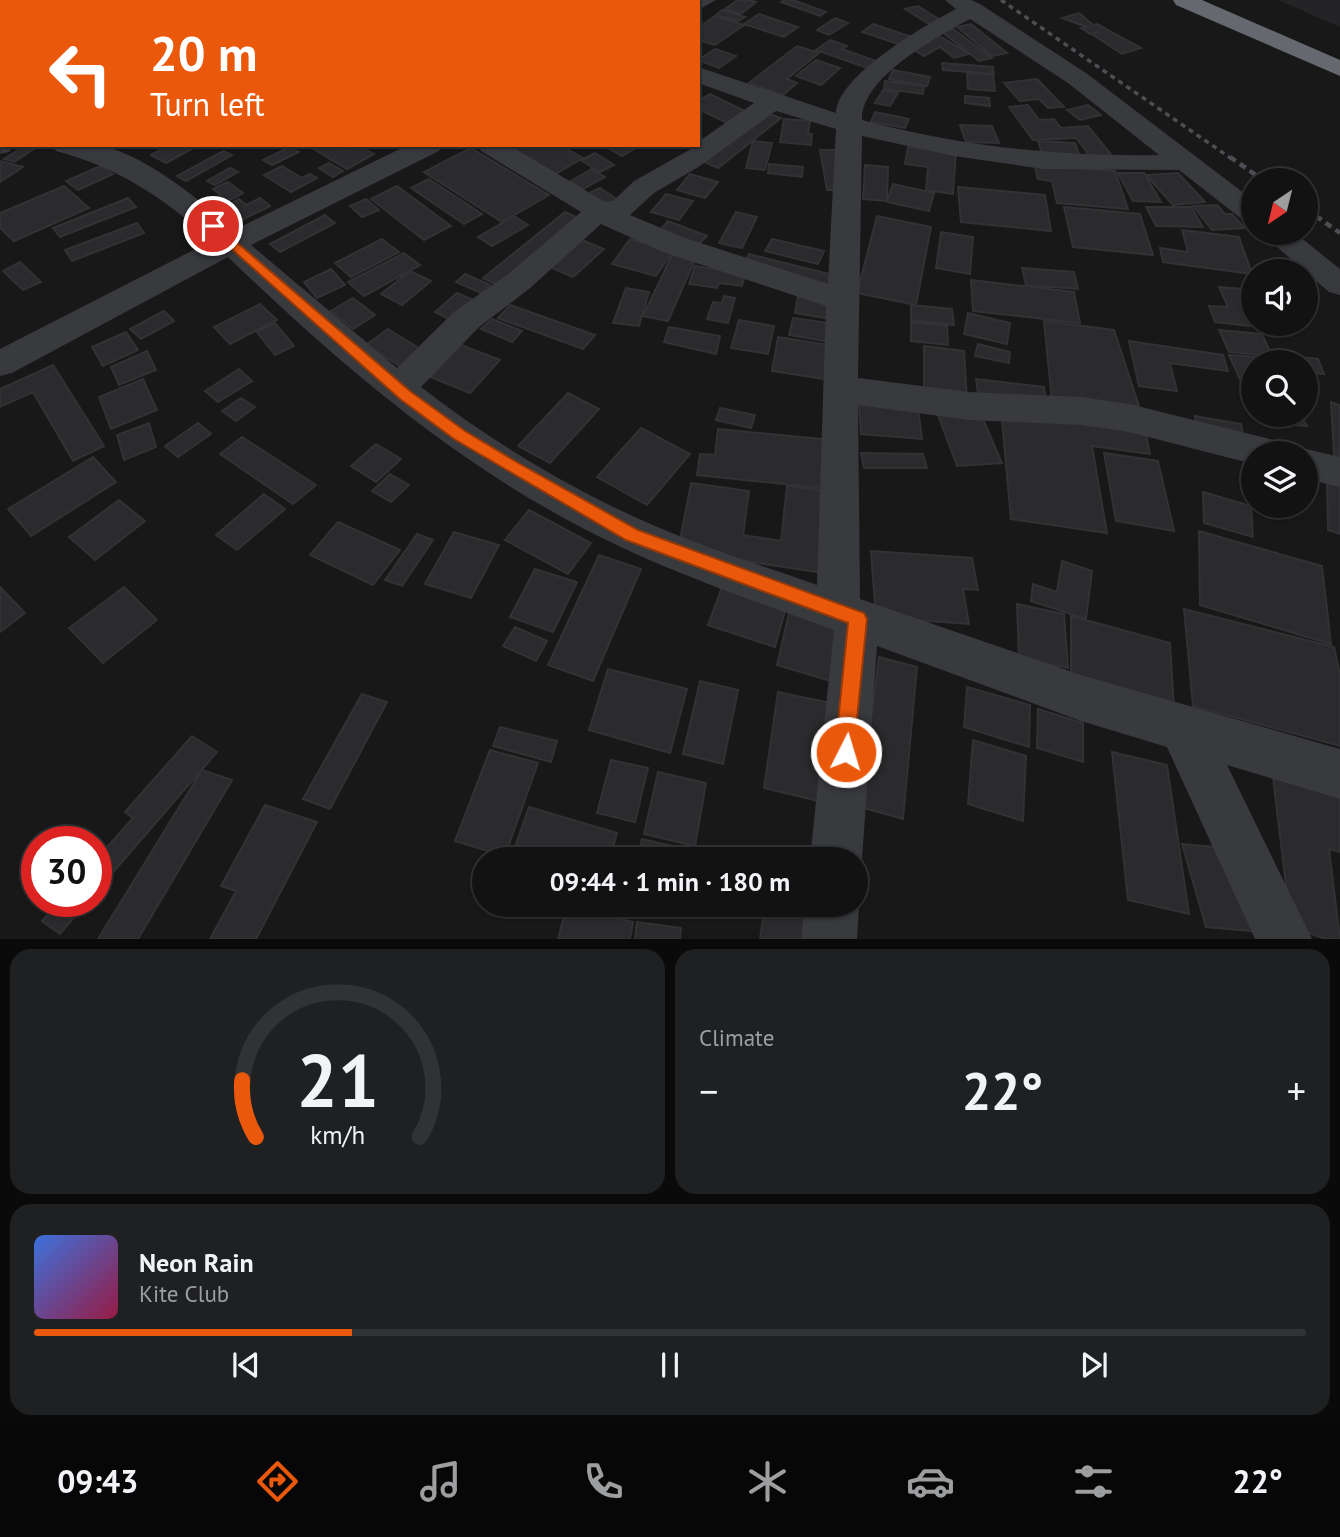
<!DOCTYPE html>
<html lang="en">
<head>
<meta charset="utf-8">
<style>
	body { margin:0; font-family:"PT Sans",sans-serif; background:#1f2021; color:#f1f3f6; height:100vh; display:flex; flex-direction:column; font-size:26px; white-space:nowrap }
	* { box-sizing:border-box; margin:0 }
	p { font-size:23px; color:#9c9ea0 }
	.icon { flex:none; width:38px; height:38px; fill:none; stroke:currentColor; stroke-width:2; stroke-linecap:round; stroke-linejoin:round }
	.map { position:relative; height:939px; overflow:hidden }
	.side { display:flex; flex-direction:column; gap:10px; padding:10px; background:#0a0a0a; flex:1 }
	.side>* { flex:none }
	.hud { position:absolute; left:0px; top:0px; width:700px; height:147px; box-shadow:0 2px 5px #0004,0 0 0 2px #313233; background:#ea580c; color:#fff; overflow:hidden }
	.needle { width:46px; rotate:215deg }
	.buttons { position:absolute; left:1241px; top:168px; display:grid; gap:14px }
	.buttons a { display:grid; place-items:center; width:77px; height:77px; border-radius:50%; background:#121213; box-shadow:0 2px 5px #0004,0 0 0 2px #313233; font-size:35px }
	.speed { position:absolute; left:21px; top:826px; display:flex; gap:14px; font-size:35px; font-weight:700; text-align:center }
	.speed>* { display:grid; place-content:center; width:91px; height:91px; border-radius:50%; background:#121213; box-shadow:0 2px 5px #0004,0 0 0 2px #313233; line-height:1 }
	.speed .limit { border:10px solid #d22; background:#fff; color:#111 }
	.pin { position:absolute; display:grid; place-items:center; width:60px; height:60px; color:#fff; margin:-30px; border:4px solid #fff; border-radius:50%; box-shadow:0 2px 7px #0007 }
	.me { position:absolute; width:77px; margin:-38px; rotate:5deg; stroke-linejoin:round; filter:drop-shadow(0 0 5px #0008) }
	.turn { display:flex; align-items:center; gap:24px; height:147px; padding:0 35px; font-size:32px }
	.turn .icon { width:91px; height:91px; stroke-width:2.5 }
	.turn b { display:block; font-size:49px; line-height:60px }
	.big { font-size:52px; font-weight:700; line-height:1.1 }
	.side .widget { flex:1; display:flex; flex-direction:column; justify-content:center; gap:10px; min-width:0; padding:0 24px; border-radius:21px; background:#1f2021 }
	.side .dial { align-items:center; gap:0 }
	.dial svg { height:182px; overflow:visible; fill:none; stroke:#313233; stroke-width:7; stroke-linecap:round; text-anchor:middle }
	.dial text { fill:#f1f3f6; stroke:none }
	.song { display:flex; align-items:center; gap:21px }
	.cover { width:84px; height:84px; border-radius:10px; background:linear-gradient(135deg,hsl(220 70% 55%),hsl(340 70% 35%)) }
	.played { height:7px; border-radius:4px; background:linear-gradient(90deg,#ea580c 25%,#313233 25%) }
	.keys { display:flex; justify-content:space-around; direction:ltr }
	.heat { display:flex; justify-content:space-between; align-items:center; font-size:38px; direction:ltr }
	.side .tiles { flex:1; display:grid; gap:10px; grid-template-columns:1fr 1fr }
	.widget:last-child { grid-column:span 2 }
	.trip { position:absolute; left:472px; top:847px; width:396px; height:70px; border-radius:35px; background:#121213; box-shadow:0 2px 5px #0004,0 0 0 2px #313233; font-weight:700; line-height:70px; text-align:center }
	.menu { display:flex; height:112px; justify-content:space-around; align-items:center; background:#070708; color:#9c9ea0 }
	.menu .icon { width:49px; height:49px }
	.menu .on { color:#ea580c }
	.menu b { font-size:32px; color:#f1f3f6 }
	.map>svg:first-child { display:block }
</style>
</head>
<body>
<div class="map">
<svg width="1340" height="939" viewBox="0 0 1340 939">
	<rect width="100%" height="100%" fill="#181819"/>
	<!-- built -->
	<path fill="#242426" d="M1278 0H1340V27Z"/>
	<!-- building -->
	<path fill="#2b2b2d" stroke="#323235" stroke-width="2" d="M738 0H749L756 2 741 14 725 9Z
		M784 0H793L826 12 820 16 781 2Z
		M918 6 945 23 932 26 905 9Z
		M722 10 745 17 738 21 716 15Z
		M1079 13 1093 25 1097 24 1141 48 1122 54 1092 34 1099 32 1090 34 1081 28 1087 27 1062 18Z
		M759 14 798 27 784 37 744 24Z
		M715 16 744 25 715 45 698 40V28Z
		M835 18 848 23 829 35 817 30Z
		M873 24 915 38 904 46 862 32Z
		M971 24 1007 53 992 56 957 27Z
		M953 29 992 58 979 61 941 31Z
		M938 35 969 54 954 58 940 47 924 56 913 49Z
		M830 40 847 46 842 49 876 61 867 68 816 50Z
		M797 46 819 53 787 79 797 83 783 95 749 83Z
		M715 49 736 56 719 68 698 60Z
		M816 60 840 68 821 85 796 76Z
		M942 63 993 67 994 74 943 70Z
		M893 70 930 77 927 86 889 79Z
		M967 73 993 75 995 91 968 89Z
		M1037 79 1064 107 1048 108 1039 99 1020 101 1004 83Z
		M885 81 924 86 923 94 884 89Z
		M883 90 898 93 890 106 875 103Z
		M710 94 751 114 732 125 698 109V101Z
		M965 96 989 98 990 106 965 103Z
		M1028 105 1039 120 1054 119 1061 128 1088 126 1114 158 1092 159 1076 138 1033 140 1009 107Z
		M1088 105 1101 115 1080 120 1067 110Z
		M765 112 781 118 718 168 702 161Z
		M875 112 909 119 905 128 871 122Z
		M784 119 810 121 808 134H812L811 145 780 142Z
		M960 125 992 126 999 143 966 142Z
		M753 141 772 143 765 170 746 168Z
		M1038 141 1075 143 1080 157 1042 154Z
		M26 145 37 147 14 162 4 159Z
		M169 145H199L166 163 151 155Z
		M307 145H335L344 151 358 145 374 154 347 169Z
		M524 145H560L583 158 552 176 511 153Z
		M603 145H641L622 156Z
		M290 147 299 152 272 165 263 160Z
		M908 147 956 153 953 194 926 190 928 167 905 164Z
		M471 148 549 195 502 222 424 172Z
		M820 150H836L844 190H827Z
		M223 151 232 155 186 181 177 176Z
		M595 153 614 165 600 172 581 160Z
		M0 161 23 167 0 182Z
		M329 163 343 171 333 177 319 168Z
		M769 164 803 167 802 177 768 173Z
		M1034 164 1115 171 1128 209 1057 203 1052 181 1038 179Z
		M865 165 888 167 887 201 863 199Z
		M101 166 113 174 78 190 66 181Z
		M282 166 302 178 310 174 317 178 291 192 264 175Z
		M230 168 238 172 215 185 207 181Z
		M592 169 605 177 583 189 571 181Z
		M1118 173H1144L1161 202 1133 201Z
		M1178 173 1205 202 1173 205 1146 175Z
		M690 174 718 182 705 198 677 190Z
		M429 179 482 214 464 224 411 188Z
		M228 182 243 193 228 201 213 189Z
		M893 184 934 193 929 211 887 202Z
		M64 186 89 208 14 241 0 228V213Z
		M397 186 451 226 424 240 371 199Z
		M958 187 1045 195 1051 231 961 222Z
		M600 188 623 203 608 210 587 194Z
		M666 194 693 201 679 220 651 212Z
		M128 198 136 207 60 237 53 228Z
		M260 198 270 206 242 220 224 207 239 199 246 205Z
		M366 199 379 210 362 217 350 206Z
		M1217 205 1225 214H1232L1245 228 1212 230 1193 206Z
		M1064 207 1140 214 1153 255 1073 247Z
		M1146 207H1191L1203 227 1156 226Z
		M565 212 581 219 499 286 483 278Z
		M736 212 757 217 742 248 719 243Z
		M325 215 335 223 280 252 270 244Z
		M514 216 528 225 492 246 478 237Z
		M877 216 931 227 916 305 857 293Z
		M668 221 707 236 694 249 656 235Z
		M137 223 144 233 72 261 65 250Z
		M1182 230 1239 237 1252 274 1163 262 1160 248 1188 252Z
		M941 232 973 237 970 274 936 268Z
		M577 238 604 249 573 277 545 265Z
		M382 239 399 252 351 277 335 263Z
		M630 239 673 251 656 276 612 264Z
		M772 239 824 251 818 264 765 251Z
		M404 253 420 265 364 296 348 282Z
		M749 254 833 275 828 285 744 264Z
		M672 255 695 260 668 321 643 316Z
		M20 262 41 282 23 290 3 271Z
		M695 266 745 274 742 286 719 283 717 288 689 284Z
		M1022 268 1074 272 1078 289 1026 285Z
		M331 269 345 285 317 298 304 282Z
		M410 271 431 281 402 305 381 294Z
		M465 274 490 285 481 293 456 282Z
		M971 280 1074 292 1080 323 973 311Z
		M1219 287 1243 289 1253 312V324L1260 327 1215 322 1209 306 1228 307Z
		M626 288 649 292 639 326 613 323Z
		M457 293 480 303 457 323 435 312Z
		M724 296 735 298 728 323 707 319 713 302 722 303Z
		M798 296 840 302 837 320 795 313Z
		M353 298 375 315 353 329 331 311Z
		M260 304 277 320 230 344 214 327Z
		M510 305 595 335 583 349 498 318Z
		M911 305 952 309 954 325 911 320Z
		M164 311 174 321 141 339 130 329Z
		M968 313 1010 323 1007 344 964 334Z
		M793 318 829 323 825 341 789 335Z
		M492 319 522 331 512 342 481 329Z
		M739 320 774 326 768 354 731 348Z
		M1044 321 1114 330 1139 406 1052 401Z
		M911 322 947 326 948 345 911 341Z
		M275 323 294 346 275 355 257 332Z
		M669 327 720 336 716 354 664 342Z
		M388 329 427 353 406 370 366 345Z
		M1219 330 1262 334 1272 356 1229 352Z
		M126 332 138 350 103 366 92 347Z
		M778 337 835 346 831 380 772 371Z
		M1129 341 1223 355 1228 371 1170 363 1177 391 1139 386Z
		M978 344 1010 352 1009 363 975 356Z
		M461 345 500 360 470 393 430 377Z
		M924 346 964 351 967 399 924 393Z
		M147 351 156 370 119 385 111 367Z
		M1229 355 1273 358 1275 362H1253V408Z
		M1282 355 1318 359 1324 374 1306 372V362H1285Z
		M53 365 104 446 73 461 33 392 0 407V389Z
		M239 369 252 381 218 402 205 391Z
		M143 379 157 410 111 429 99 397Z
		M976 379 1044 387 1046 403 978 394Z
		M568 393 599 409 550 463 518 446Z
		M241 398 255 407 236 421 222 411Z
		M1331 402 1340 405V457L1334 455Z
		M859 405 918 409 922 439 861 434Z
		M720 408 755 415 751 428 716 420Z
		M1001 410 1145 429 1150 454 1092 446 1107 533 1011 519Z
		M980 412 1002 463 957 466 938 415Z
		M1256 415H1301L1307 426 1260 423Z
		M1195 416 1241 424 1244 439 1197 430Z
		M149 423 156 447 124 460 117 435Z
		M198 423 211 434 178 457 165 446Z
		M641 428 690 454 647 505 597 477Z
		M718 429 832 440 831 489 697 475 700 454 715 455Z
		M242 437 316 485 293 504 220 454Z
		M376 444 401 459 376 482 351 466Z
		M861 453 923 454 927 468H864Z
		M1104 453 1158 461 1174 531 1116 521Z
		M93 457 116 482 31 536 8 509Z
		M390 474 409 485 391 502 372 491Z
		M1327 478 1340 482V534L1328 530Z
		M691 483 749 491 743 535 781 541 787 486 835 492 831 574 678 551Z
		M1203 492 1251 506 1253 537 1204 523Z
		M264 494 285 509 237 550 216 535Z
		M119 500 145 521 95 560 69 537Z
		M529 510 591 543 568 574 505 540Z
		M338 522 400 550 373 585 310 555Z
		M1199 531 1322 566 1331 644 1200 605Z
		M454 532 499 545 471 598 425 584Z
		M417 534 433 540 402 586 385 580Z
		M871 551 972 558 978 590 963 589 969 624 876 617Z
		M599 555 641 569 593 681 548 665Z
		M1062 561 1092 571 1086 619 1031 601 1033 584 1057 592Z
		M535 569 577 582 553 632 510 617Z
		M723 584 787 604 775 647 708 625Z
		M0 587 25 613 0 632Z
		M124 587 157 620 103 663 69 628Z
		M1017 604 1064 614 1068 668 1019 658Z
		M790 609 854 627 844 685 777 665Z
		M1184 609 1334 647 1340 675V746L1193 706Z
		M1071 616 1170 643 1174 708 1071 680Z
		M515 627 547 641 536 661 503 646Z
		M879 657 917 667 903 819 860 807Z
		M608 669 687 689 670 753 589 730Z
		M700 681 738 690 723 764 683 754Z
		M967 687 1030 705 1029 747 964 727Z
		M778 692 845 706 835 805 764 788Z
		M362 694 387 702 330 809 303 799Z
		M1038 709 1083 723V762L1037 748Z
		M500 727 557 741 551 762 493 746Z
		M192 736 217 752 96 892V860L133 818 125 812Z
		M973 740 1026 756 1023 821 968 804Z
		M490 750 538 763 505 856 455 841Z
		M1112 752 1167 765 1189 914 1128 900Z
		M611 760 648 768 635 822 597 813Z
		M202 770 232 780 138 939H98Z
		M658 772 706 783 695 846 644 834Z
		M1273 777 1340 797V852L1329 849 1340 939H1326L1291 927Z
		M265 805 317 822 256 939H210L236 891 221 886Z
		M529 807 617 833 610 859 511 858Z
		M642 839 694 851 692 859H637Z
		M1182 844 1237 849 1264 932 1206 927Z
		M774 850 809 859H773Z
		M60 901H88L60 934 42 921Z
		M567 905H623L620 919 633 922 630 939H558Z
		M638 905H684L682 916Z
		M765 905H822L818 939H760Z
		M637 922 681 928 680 939H635Z"/>
	<g fill="none" stroke-linecap="round" stroke-linejoin="round">
		<!-- street -->
		<path fill="#393a3e" fill-rule="evenodd" d="M144 0H168L170 2H146Z
			M189 0H212L187 2Z
			M406 0H430L404 2Z
			M690 0H716L698 10V2Z
			M945 0H971L980 4 1086 73 1253 200V223L1243 220 1179 170 1043 169 954 156 862 136 858 378 969 392 1081 397 1129 404 1266 438 1279 442 1285 453H1253V464L1129 432 1081 425 969 420 858 405 860 599 1081 675 1340 749V799L1227 765 1312 939H1255L1167 747 1081 721 877 646 862 859 856 875V859H810L834 630C754 601 674 574 598 536 458 466 340 365 228 257L12 373 0 376V349L211 241C165 198 117 167 56 151L52 145C66 145 81 144 96 145 139 150 202 201 234 230L408 145H443L439 151 251 245 397 368 455 311 507 275 581 212 481 151 477 145H509L605 202 613 201 634 181 698 145V142L754 103 698 83V67L836 113C837 76 925 25 956 9ZM970 19 1068 83 1159 155C1058 157 959 146 862 120 861 77 937 37 970 19ZM776 111 836 129 828 284 685 238 630 215 654 193 700 166ZM601 224 663 252 826 306 817 585C778 571 739 559 700 544 600 507 505 452 421 387L479 327 529 289Z
			M2 136V145H14L9 152 0 154Z
			M1261 233H1295L1340 269V295L1329 292Z
			M1306 449 1340 457V487L1306 479V453H1292Z
			M856 897 859 905 857 939H801L805 905H856Z"/>
		<!-- highway -->
		<path fill="#66686f" fill-rule="evenodd" d="M1173 0H1202L1340 60V76L1176 5Z"/>
		<!-- rail-far1 -->
		<path stroke="#4c4e53" stroke-width="3.5" stroke-dasharray="5 4.5" stroke-linecap="butt" d="M1001 0 1232 159"/>
		<!-- rail -->
		<path stroke="#4c4e53" stroke-width="4.5" stroke-dasharray="7 5" stroke-linecap="butt" d="M1230 157 1263 180
			M1306 209 1340 233"/>
	</g>
	<!-- route -->
	<path fill="#ea580c" stroke="#983908" stroke-width="2" d="M213 222 410 391 465 431 520 464 638 530 864 613 867 619 853 759 846 762 838 759 835 752 848 623 626 540 454 439 400 399 208 228V223Z"/>
</svg>
<div class="buttons">
<a><svg class="needle" viewBox="-14 -14 28 28"><path d="M0-13l5 13h-10z" fill="#e53935"/><path d="M0 13l5-13h-10z" fill="#9c9ea0"/></svg></a>
<a><svg class="icon" aria-label="sound" viewBox="0 0 24 24"><path d="M4 9h4l5-4v14l-5-4H4zM17 9q2 3 0 6"/></svg></a>
<a><svg class="icon" aria-label="search" viewBox="0 0 24 24"><circle cx="10" cy="10" r="6"/><path d="M15 15l6 6"/></svg></a>
<a><svg class="icon" aria-label="layers" viewBox="0 0 24 24"><path d="M12 4l9 5-9 5-9-5zM3 14l9 5 9-5"/></svg></a>
</div>
<div class="speed"><div class="limit">30</div></div>
<div class="pin" style="left:213px;top:226px;background:#d93025"><svg class="icon" aria-label="arrive" viewBox="0 0 24 24"><path d="M6 21V4h12l-3 4 3 4H6"/></svg></div>
<svg class="me" style="left:846px;top:752px" viewBox="-20 -20 40 40"><circle r="17" fill="#ea580c" stroke="#fff" stroke-width="3"/><path d="M0-11L8 9 0 5-8 9z" fill="#fff"/></svg>
<div class="trip">09:44 · 1 min · 180 m</div>
<div class="hud">
<div class="turn"><svg class="icon" aria-label="left" viewBox="0 0 24 24"><path d="M17 20v-9H6M10 6l-5 5 5 5"/></svg><div><b>20 m</b>Turn left</div></div>
</div>
</div>
<section class="side">
<div class="tiles">
<div class="widget dial"><svg viewBox="0 0 100 80">
<path d="M14 69A42 42 0 1 1 86 69"/>
<path d="M14 69A42 42 0 0 1 8 44" stroke="#ea580c"/>
<text x="50" y="56" font-size="32" font-weight="700">21</text>
<text x="50" y="72" font-size="11">km/h</text>
</svg></div>
<div class="widget"><p>Climate</p>
<div class="heat"><a>−</a><b class="big">22°</b><a>+</a></div>
</div>
<div class="widget">
<div class="song"><i class="cover"></i><div><b>Neon Rain</b><p>Kite Club</p></div></div>
<div class="played"></div>
<div class="keys"><svg class="icon" aria-label="previous" viewBox="0 0 24 24"><path d="M18 5L8 12l10 7zM5 5v14"/></svg><svg class="icon" aria-label="pause" viewBox="0 0 24 24"><path d="M8 5v14M16 5v14"/></svg><svg class="icon" aria-label="next" viewBox="0 0 24 24"><path d="M6 5l10 7-10 7zM19 5v14"/></svg></div>
</div>
</div>
</section>
<nav class="menu">
<b>09:43</b>
<svg class="icon on" aria-label="directions" viewBox="0 0 24 24"><path d="M12 3l9 9-9 9-9-9zM9 14v-3h6M13 9l2 2-2 2"/></svg>
<svg class="icon" aria-label="music" viewBox="0 0 24 24"><path d="M9 18V5l10-2v13"/><circle cx="6" cy="18" r="3"/><circle cx="16" cy="16" r="3"/></svg>
<svg class="icon" aria-label="phone" viewBox="0 0 24 24"><path d="M5 4h4l2 5-3 2q2 4 5 5l2-3 5 2v4C11 20 4 13 5 4z"/></svg>
<svg class="icon" aria-label="climate" viewBox="0 0 24 24"><path d="M12 3v18M4 7l16 10M4 17L20 7"/></svg>
<svg class="icon" aria-label="car" viewBox="0 0 24 24"><path d="M5 17H2v-5l4-1 3-4h7l3 4 3 1v5h-3M9 17h6M6 11h13"/><circle cx="7" cy="17" r="2"/><circle cx="17" cy="17" r="2"/></svg>
<svg class="icon" aria-label="filters" viewBox="0 0 24 24"><path d="M4 7h16M4 17h16"/><circle cx="9" cy="7" r="2"/><circle cx="15" cy="17" r="2"/></svg>
<b>22°</b>
</nav>
</body>
</html>
